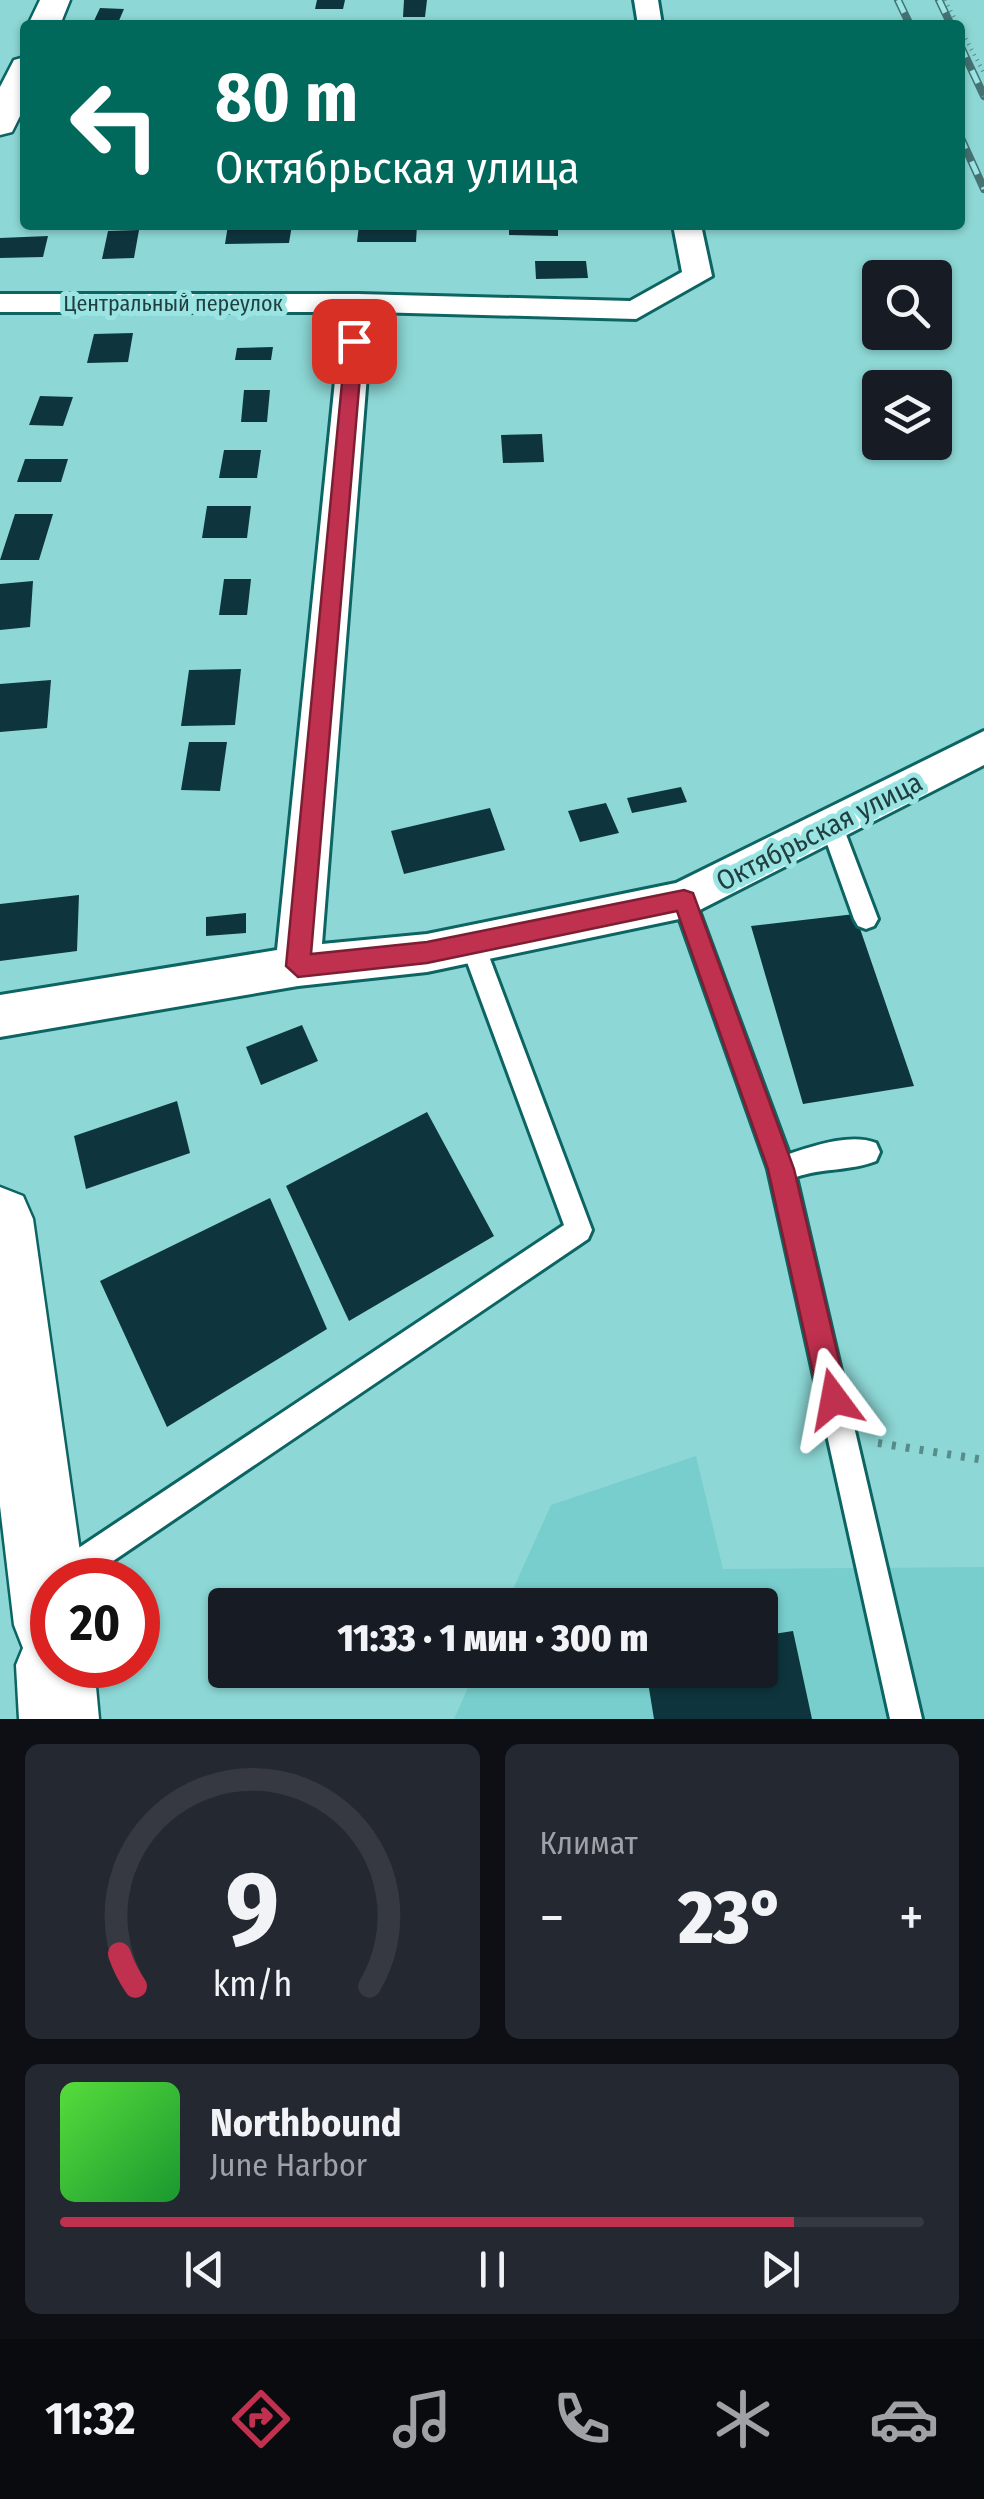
<!DOCTYPE html>
<html lang="ru">
<head>
<meta charset="utf-8">
<style>
	body { margin:0; font-family:"Fira Sans Condensed",sans-serif; background:#242831; color:#f1f3f6; height:100vh; display:flex; flex-direction:column; font-size:38px; white-space:nowrap }
	* { box-sizing:border-box; margin:0 }
	p { font-size:32px; color:#9ea1a6 }
	.icon { flex:none; width:55px; height:55px; fill:none; stroke:currentColor; stroke-width:2; stroke-linecap:round; stroke-linejoin:round }
	.map { position:relative; height:1719px; overflow:hidden }
	.panel { display:flex; flex-direction:column; gap:25px; padding:25px; background:#0d0f14; flex:1 }
	.panel>* { flex:none }
	.hud { position:absolute; left:20px; top:20px; width:945px; height:210px; border-radius:10px; box-shadow:0 2px 8px #0004; background:#00695c; color:#fff; overflow:hidden }
	.fabs { position:absolute; left:862px; top:260px; display:grid; gap:20px }
	.fabs a { display:grid; place-items:center; width:90px; height:90px; border-radius:10px; background:#171b24; box-shadow:0 2px 8px #0004; font-size:50px }
	.speed { position:absolute; left:30px; top:1558px; display:flex; gap:20px; font-size:50px; font-weight:700; text-align:center }
	.speed>* { display:grid; place-content:center; width:130px; height:130px; border-radius:50%; background:#171b24; box-shadow:0 2px 8px #0004; line-height:1 }
	.speed .limit { border:15px solid #d22; background:#fff; color:#111 }
	.pin { position:absolute; display:grid; place-items:center; width:85px; height:85px; color:#fff; margin:-42px; border-radius:20px; box-shadow:0 5px 15px #0006 }
	.me { position:absolute; width:110px; margin:-55px; rotate:347deg; stroke-linejoin:round; filter:drop-shadow(0 0 8px #0008) }
	.turn { display:flex; align-items:center; gap:35px; height:210px; padding:0 30px; font-size:45px }
	.turn .icon { width:130px; height:130px; stroke-width:2.5 }
	.turn b { display:block; font-size:70px; line-height:85px }
	.big { font-size:75px; font-weight:800; line-height:1.1 }
	.panel .tile { flex:1; display:flex; flex-direction:column; justify-content:center; gap:15px; min-width:0; padding:0 35px; border-radius:15px; background:#242831 }
	.panel .dial { align-items:center; gap:0 }
	.dial svg { height:260px; overflow:visible; fill:none; stroke:#363941; stroke-width:7; stroke-linecap:round; text-anchor:middle }
	.dial text { fill:#f1f3f6; stroke:none }
	.song { display:flex; align-items:center; gap:30px }
	.cover { width:120px; height:120px; border-radius:15px; background:linear-gradient(135deg,hsl(110 70% 55%),hsl(130 70% 35%)) }
	.played { height:10px; border-radius:5px; background:linear-gradient(90deg,#c0304f 85%,#363941 85%) }
	.keys { display:flex; justify-content:space-around; direction:ltr }
	.heat { display:flex; justify-content:space-between; align-items:center; font-size:55px; direction:ltr }
	.panel .tiles { flex:1; display:grid; gap:25px; grid-template-columns:1fr 1fr }
	.tile:last-child { grid-column:span 2 }
	.trip { position:absolute; left:208px; top:1588px; width:570px; height:100px; border-radius:10px; background:#171b24; box-shadow:0 2px 8px #0004; font-weight:800; line-height:100px; text-align:center }
	.tab-bar { display:flex; height:160px; justify-content:space-around; align-items:center; background:#090b0e; color:#9ea1a6 }
	.tab-bar .icon { width:70px; height:70px }
	.tab-bar .on { color:#c0304f }
	.tab-bar b { font-size:45px; color:#f1f3f6 }
	.map>svg:first-child { display:block }
</style>
</head>
<body>
<div class="map">
<svg width="984" height="1719" viewBox="0 0 984 1719">
	<rect width="100%" height="100%" fill="#8dd8d6"/>
	<!-- built -->
	<path fill="#77cecc" d="M696 1456 723 1569 984 1567V1719H454L476 1670H760V1605H506L551 1505Z"/>
	<!-- building -->
	<path fill="#0e353d" d="M317 0H345L343 9H315Z
		M404 0H427L425 17H403Z
		M100 8 124 9 118 23H93Z
		M228 225H292L289 243 225 244Z
		M359 225H417L416 242H357Z
		M509 225H558V236L509 235Z
		M139 230 134 258 102 259 108 231Z
		M48 236 43 257 0 258V238Z
		M535 261H586L588 278 536 279Z
		M133 333 128 362 87 363 94 334Z
		M273 347 271 360H235L237 348Z
		M244 390H270L267 422H241Z
		M40 396 73 397 63 426 29 425Z
		M542 434 544 462 503 463 501 435Z
		M224 450H261L257 478H219Z
		M25 459H68L61 482H17Z
		M207 506H251L247 538H202Z
		M15 514H53L39 560H0Z
		M224 579H251L247 615H219Z
		M33 581 30 627 0 630V584Z
		M241 669 235 725 181 726 189 670Z
		M51 680 47 728 0 732V684Z
		M189 742H227L220 791 181 790Z
		M681 787 687 802 632 813 627 798Z
		M606 803 619 833 580 842 568 811Z
		M490 808 505 850 404 874 391 831Z
		M79 895 77 951 0 961V904Z
		M246 913V933L206 936V917Z
		M855 914 914 1086 803 1104 751 926Z
		M302 1025 318 1061 261 1085 246 1047Z
		M177 1101 190 1153 86 1189 74 1136Z
		M427 1112 494 1236 349 1321 286 1186Z
		M270 1198 327 1329 167 1427 100 1281Z
		M793 1631 812 1719H654L646 1670H760V1636Z"/>
	<g fill="none" stroke-linecap="round" stroke-linejoin="round">
		<!-- lane casing -->
		<g stroke="#0c6463" stroke-width="6">
			<path id="lane" d="M831 815 839 818 842 824 878 919 874 926 866 929 858 926 854 919 820 824 823 818Z
				M684 890 692 893 695 900 789 1154C814 1146 850 1133 876 1143L880 1152 876 1161C851 1171 822 1168 796 1177L922 1719H890L768 1169 673 900 676 893Z
				M472 933 480 936 484 943 592 1230 588 1239 85 1580H52V1593L47 1591 43 1580 47 1569 564 1225 460 943 464 936Z"/>
		</g>
		<!-- street casing -->
		<g stroke="#0c6463" stroke-width="6">
			<path id="street" d="M634 0H658L662 25H638Z
				M673 225H701L712 276 636 319 372 312 322 944 427 934 676 883 984 731V765L684 918 427 972 298 986 0 1037V995L277 950 342 312H0V294H358L630 301 682 272Z"/>
		</g>
		<!-- secondary casing -->
		<g stroke="#0c6463" stroke-width="5">
			<path id="secondary" d="M40 0H70L60 25H28Z
				M25 57V106L12 132 0 135V87L14 60Z
				M0 1187 23 1196 33 1219 84 1580H52V1665H94L99 1719H19L16 1665 23 1648 14 1625 0 1506Z"/>
		</g>
		<!-- path-far1 -->
		<path stroke="#578c8b" stroke-width="4" stroke-dasharray="1 5" stroke-linecap="butt" d="M945 0 958 25
			M960 28 984 73"/>
		<!-- path -->
		<path stroke="#578c8b" stroke-width="8" stroke-dasharray="4 10" stroke-linecap="butt" d="M878 1443 984 1460"/>
		<!-- lane -->
		<use href="#lane" fill="#fff" fill-rule="evenodd"/>
		<!-- street -->
		<use href="#street" fill="#fff" fill-rule="evenodd"/>
		<!-- secondary -->
		<use href="#secondary" fill="#fff" fill-rule="evenodd"/>
		<!-- rail casing -->
		<g stroke="#457373" stroke-width="8">
			<path id="rail" d="M898 0 910 25
				M939 0 951 25
				M960 45 984 96
				M960 136 984 189"/>
		</g>
		<!-- rail -->
		<use href="#rail" stroke="#9ae5e3" stroke-width="5" stroke-dasharray="14" stroke-linecap="butt"/>
	</g>
	<!-- route -->
	<path fill="#c0304f" stroke="#7d1f33" stroke-width="2.5" d="M354 336 363 341 311 954 427 942 684 890 693 893 794 1169 848 1399 844 1409 834 1413 823 1409 819 1399 768 1169 677 911 427 963 298 977 286 966 346 341Z"/>
	<g text-anchor="middle" stroke-width="10" stroke-linejoin="round" paint-order="stroke">
		<!-- far-street labels -->
		<g font-size="22" fill="#203f3f" stroke="#9ae5e3">
			<text x="173" y="311">Центральный переулок</text>
		</g>
		<!-- street labels -->
		<g font-size="28" fill="#203f3f" stroke="#9ae5e3">
			<text transform="translate(819 831) rotate(-27)" y="10">Октябрьская улица</text>
		</g>
	</g>
</svg>
<div class="fabs">
<a><svg class="icon" aria-label="search" viewBox="0 0 24 24"><circle cx="10" cy="10" r="6"/><path d="M15 15l6 6"/></svg></a>
<a><svg class="icon" aria-label="layers" viewBox="0 0 24 24"><path d="M12 4l9 5-9 5-9-5zM3 14l9 5 9-5"/></svg></a>
</div>
<div class="speed"><div class="limit">20</div></div>
<div class="pin" style="left:354px;top:341px;background:#d93025"><svg class="icon" aria-label="arrive" viewBox="0 0 24 24"><path d="M6 21V4h12l-3 4 3 4H6"/></svg></div>
<svg class="me" style="left:834px;top:1399px" viewBox="-20 -20 40 40"><path d="M0-17L14 15 0 8-14 15z" fill="#c0304f" stroke="#fff" stroke-width="4"/></svg>
<div class="trip">11:33 · 1 мин · 300 m</div>
<div class="hud">
<div class="turn"><svg class="icon" aria-label="left" viewBox="0 0 24 24"><path d="M17 20v-9H6M10 6l-5 5 5 5"/></svg><div><b>80 m</b>Октябрьская улица</div></div>
</div>
</div>
<section class="panel">
<div class="tiles">
<div class="tile dial"><svg viewBox="0 0 100 80">
<path d="M14 69A42 42 0 1 1 86 69"/>
<path d="M14 69A42 42 0 0 1 9 59" stroke="#c0304f"/>
<text x="50" y="56" font-size="32" font-weight="700">9</text>
<text x="50" y="72" font-size="11">km/h</text>
</svg></div>
<div class="tile"><p>Климат</p>
<div class="heat"><a>−</a><b class="big">23°</b><a>+</a></div>
</div>
<div class="tile">
<div class="song"><i class="cover"></i><div><b>Northbound</b><p>June Harbor</p></div></div>
<div class="played"></div>
<div class="keys"><svg class="icon" aria-label="previous" viewBox="0 0 24 24"><path d="M18 5L8 12l10 7zM5 5v14"/></svg><svg class="icon" aria-label="pause" viewBox="0 0 24 24"><path d="M8 5v14M16 5v14"/></svg><svg class="icon" aria-label="next" viewBox="0 0 24 24"><path d="M6 5l10 7-10 7zM19 5v14"/></svg></div>
</div>
</div>
</section>
<nav class="tab-bar">
<b>11:32</b>
<svg class="icon on" aria-label="directions" viewBox="0 0 24 24"><path d="M12 3l9 9-9 9-9-9zM9 14v-3h6M13 9l2 2-2 2"/></svg>
<svg class="icon" aria-label="music" viewBox="0 0 24 24"><path d="M9 18V5l10-2v13"/><circle cx="6" cy="18" r="3"/><circle cx="16" cy="16" r="3"/></svg>
<svg class="icon" aria-label="phone" viewBox="0 0 24 24"><path d="M5 4h4l2 5-3 2q2 4 5 5l2-3 5 2v4C11 20 4 13 5 4z"/></svg>
<svg class="icon" aria-label="climate" viewBox="0 0 24 24"><path d="M12 3v18M4 7l16 10M4 17L20 7"/></svg>
<svg class="icon" aria-label="car" viewBox="0 0 24 24"><path d="M5 17H2v-5l4-1 3-4h7l3 4 3 1v5h-3M9 17h6M6 11h13"/><circle cx="7" cy="17" r="2"/><circle cx="17" cy="17" r="2"/></svg>
</nav>
</body>
</html>
